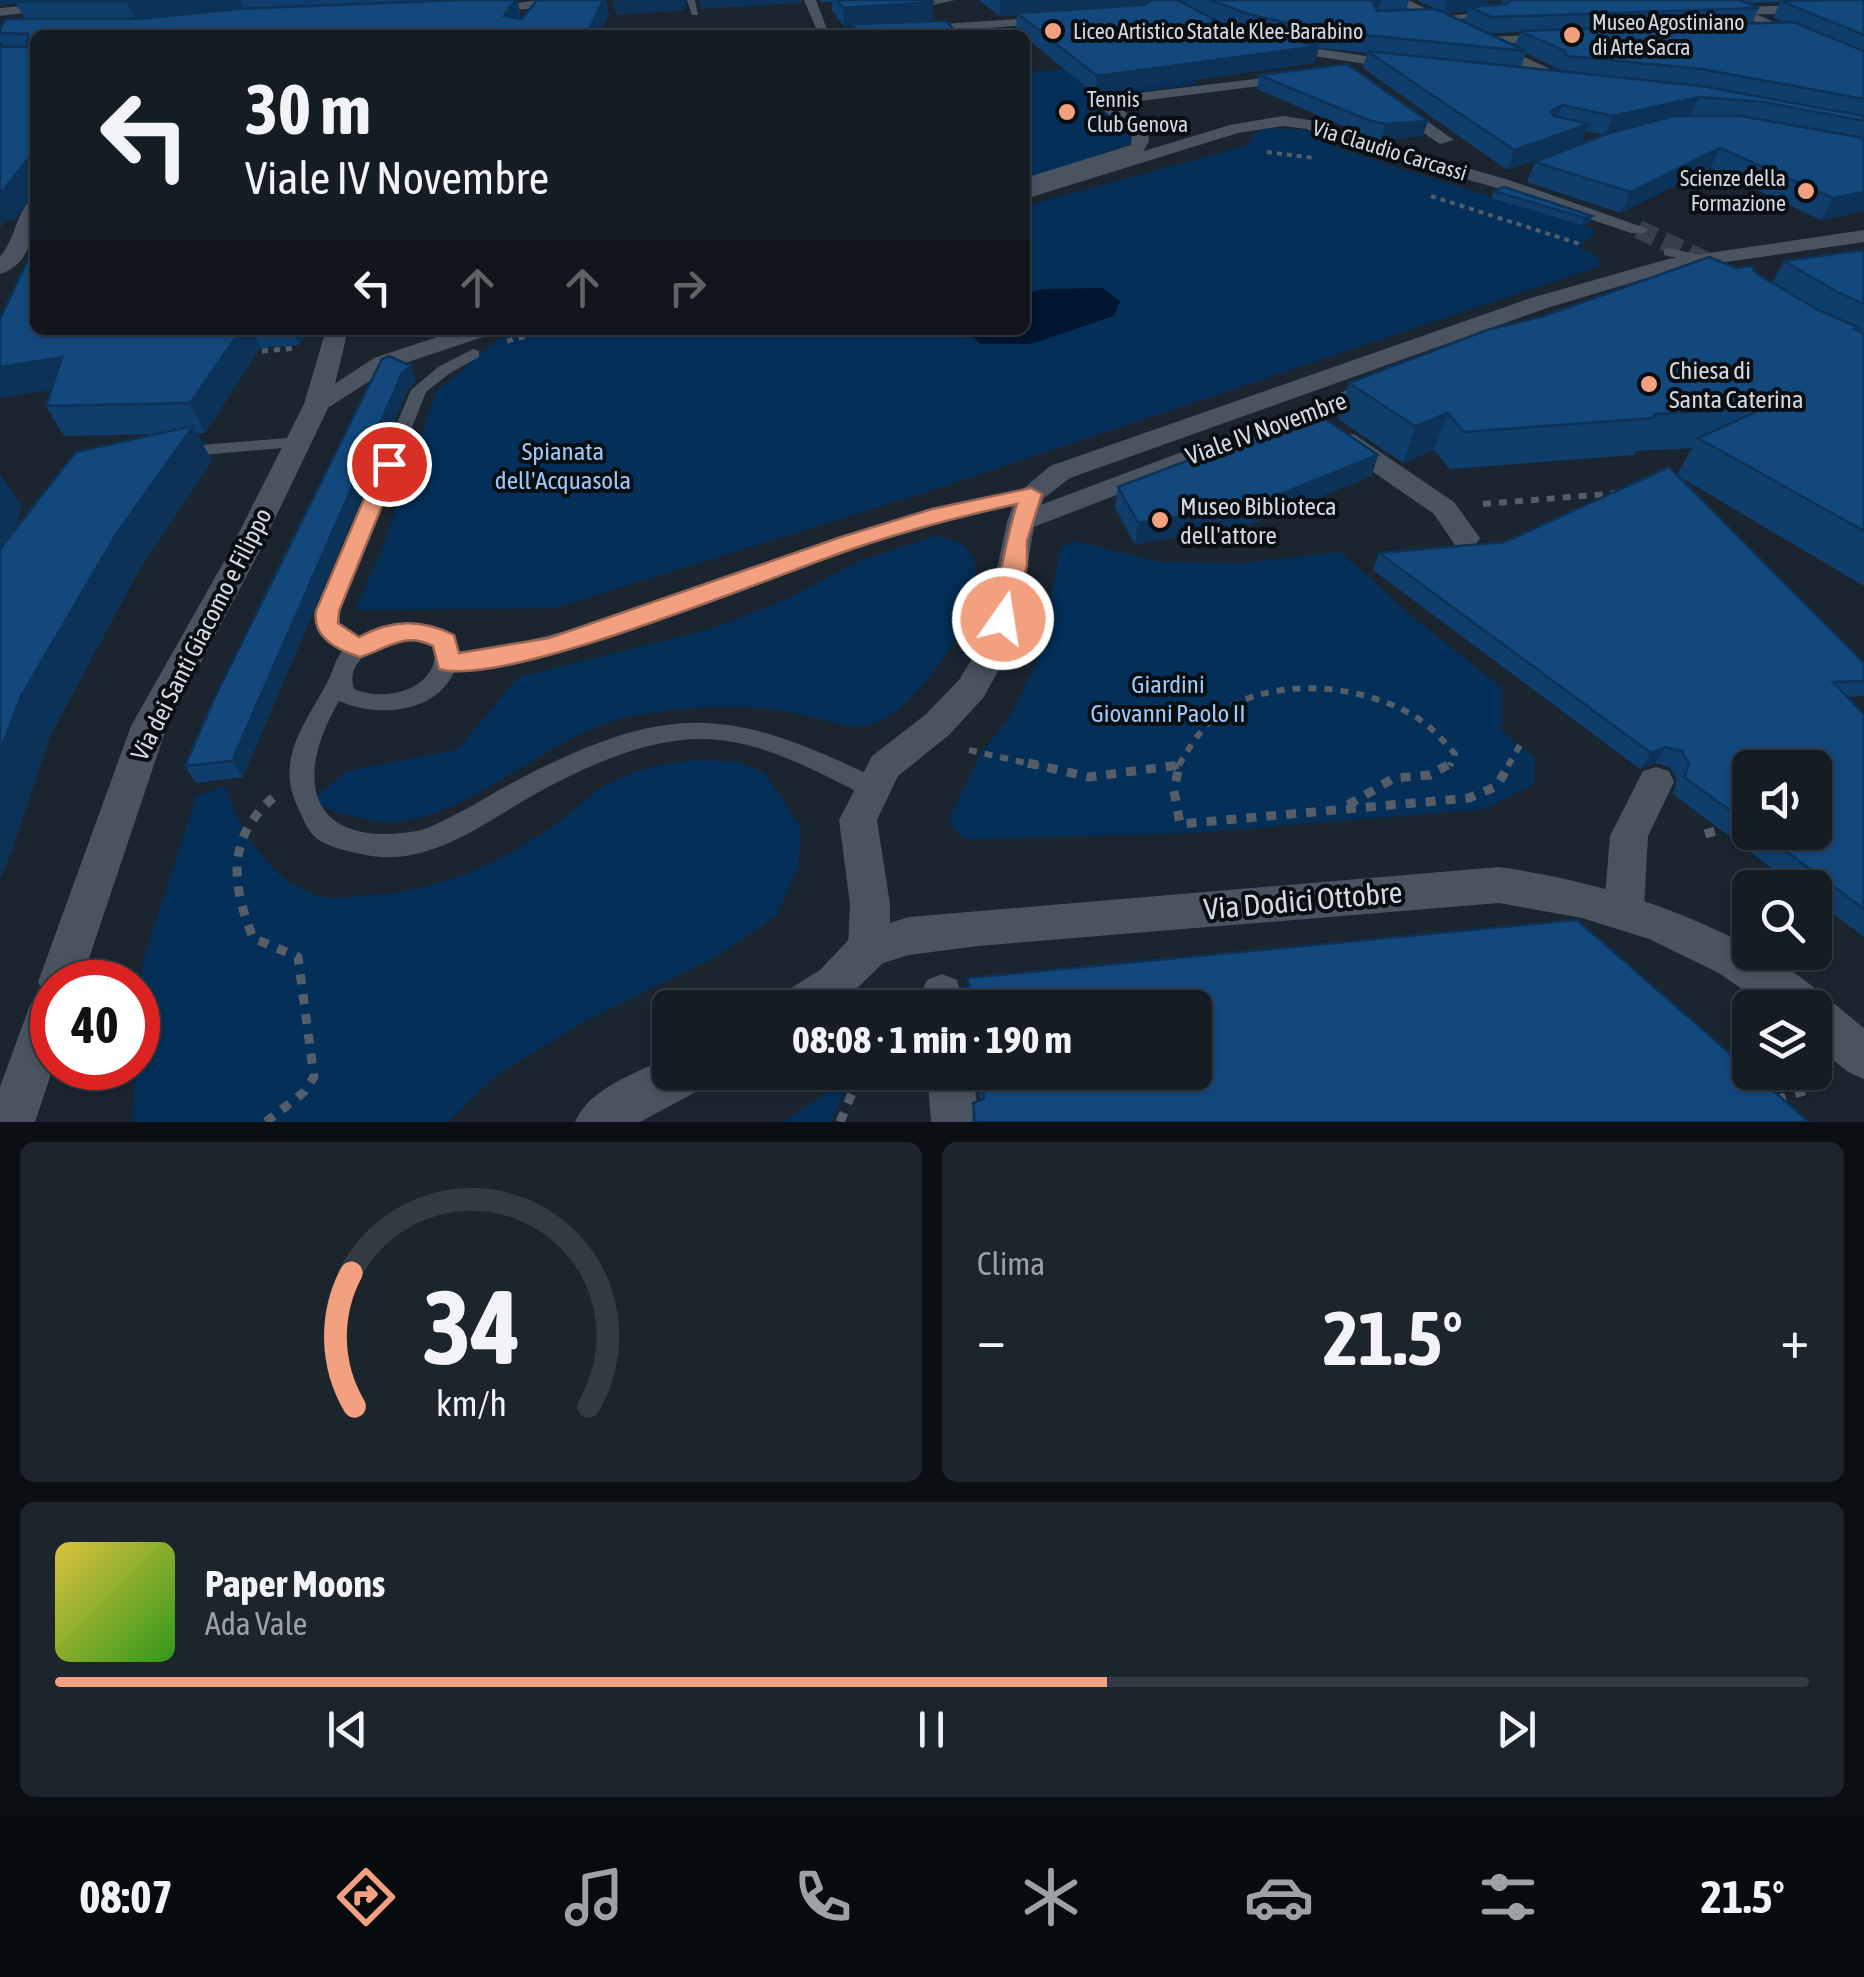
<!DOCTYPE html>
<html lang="it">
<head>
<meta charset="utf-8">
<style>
	body { margin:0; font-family:"Asap Condensed",sans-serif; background:#1d252c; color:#f1f3f6; height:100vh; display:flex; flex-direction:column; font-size:38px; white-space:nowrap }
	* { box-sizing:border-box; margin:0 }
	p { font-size:32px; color:#9da1a6 }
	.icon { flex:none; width:55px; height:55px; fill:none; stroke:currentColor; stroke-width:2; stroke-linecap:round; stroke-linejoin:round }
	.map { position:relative; height:1122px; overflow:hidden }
	.panel { display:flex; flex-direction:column; gap:20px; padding:20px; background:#0b0f14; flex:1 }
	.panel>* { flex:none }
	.hud { position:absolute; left:30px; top:30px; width:1000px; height:305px; border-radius:15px; box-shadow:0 2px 8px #0004,0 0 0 2px #333a41; background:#141c24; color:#f1f3f6; overflow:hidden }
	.fabs { position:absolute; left:1732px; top:750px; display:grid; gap:20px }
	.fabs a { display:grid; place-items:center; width:100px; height:100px; border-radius:15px; background:#141c24; box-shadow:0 2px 8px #0004,0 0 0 2px #333a41; font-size:50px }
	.speed { position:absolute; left:30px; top:960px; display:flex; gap:20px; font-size:50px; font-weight:700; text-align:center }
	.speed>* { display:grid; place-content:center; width:130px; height:130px; border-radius:50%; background:#141c24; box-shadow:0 2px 8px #0004,0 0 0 2px #333a41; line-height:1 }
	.speed .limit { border:15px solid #d22; background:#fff; color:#111 }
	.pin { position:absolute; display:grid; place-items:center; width:85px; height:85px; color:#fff; margin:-42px; border:5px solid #fff; border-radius:50%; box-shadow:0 2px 10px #0007 }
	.me { position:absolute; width:110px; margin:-55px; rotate:13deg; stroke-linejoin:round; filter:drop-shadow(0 0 8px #0008) }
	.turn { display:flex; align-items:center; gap:35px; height:210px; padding:0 50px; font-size:45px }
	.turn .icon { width:130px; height:130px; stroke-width:2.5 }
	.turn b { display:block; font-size:70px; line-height:85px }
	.lanes { display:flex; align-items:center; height:95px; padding:0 50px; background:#0003; justify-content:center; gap:50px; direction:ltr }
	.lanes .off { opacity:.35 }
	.big { font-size:75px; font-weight:700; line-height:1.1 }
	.panel .card { flex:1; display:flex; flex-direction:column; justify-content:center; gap:15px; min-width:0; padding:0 35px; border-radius:15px; background:#1d252c }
	.panel .dial { align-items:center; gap:0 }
	.dial svg { height:260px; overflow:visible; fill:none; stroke:#333a41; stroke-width:7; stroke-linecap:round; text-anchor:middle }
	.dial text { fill:#f1f3f6; stroke:none }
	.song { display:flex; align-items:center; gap:30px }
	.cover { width:120px; height:120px; border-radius:15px; background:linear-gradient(135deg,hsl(50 70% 55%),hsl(110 70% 35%)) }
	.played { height:10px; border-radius:5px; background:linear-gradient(90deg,#f2a080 60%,#333a41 60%) }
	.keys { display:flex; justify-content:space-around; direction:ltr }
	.heat { display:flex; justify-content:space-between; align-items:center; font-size:55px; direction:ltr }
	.panel .tiles { flex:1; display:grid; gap:20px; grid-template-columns:1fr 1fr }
	.card:last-child { grid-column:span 2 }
	.trip { position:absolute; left:652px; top:990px; width:560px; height:100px; border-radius:15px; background:#141c24; box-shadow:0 2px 8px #0004,0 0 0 2px #333a41; font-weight:700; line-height:100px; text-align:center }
	.tabs { display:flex; height:160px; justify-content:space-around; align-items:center; background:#080b0e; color:#9da1a6 }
	.tabs .icon { width:70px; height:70px }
	.tabs .current { color:#f2a080 }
	.tabs b { font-size:45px; color:#f1f3f6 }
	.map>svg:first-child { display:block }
</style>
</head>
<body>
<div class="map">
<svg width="1864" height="1122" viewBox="0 0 1864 1122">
	<rect width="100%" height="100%" fill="#1b2530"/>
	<!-- green -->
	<path fill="#032f59" d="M1165 58 1199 84 1091 98 1130 126 1135 142 1025 180V73Z
		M1269 128 1305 130 1339 149 1597 230 1579 248 1597 256 1601 266 920 494 555 608 355 610 382 549 436 392 501 337 530 330H1025V206L1249 145 1254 134Z
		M936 536C944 538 957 540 964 546 1010 584 913 720 865 726 847 728 810 715 790 712 739 703 683 706 632 716 547 733 470 820 390 822 365 823 333 809 308 803L347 771 458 749 518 677 711 629 788 598 859 561Z
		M1076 541 1161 562 1240 563 1341 552 1415 619 1501 687V730L1534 757V784L1484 809 1189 833 968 839 954 830 950 817 981 753 1011 715 1037 662 1061 546Z
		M702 760 737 762 764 772 801 828 798 868 776 916 716 957 587 1020 498 1074 448 1122H132L143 962 196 796 225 786C239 832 276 891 330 898 342 899 356 896 368 895 437 891 495 866 552 827 573 813 591 792 613 781 642 767 671 762 702 760Z
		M847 1087 831 1122H783L832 1089Z"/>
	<!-- water -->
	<path fill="#001530" d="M1103 288 1120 301 1114 316 1031 344H980L966 330H1025V294L1042 289Z"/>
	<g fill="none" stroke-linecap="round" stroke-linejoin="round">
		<!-- minor-tunnel -->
		<path stroke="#36404a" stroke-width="19" stroke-dasharray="19 9" stroke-linecap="butt" d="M1638 229 1721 268"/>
		<!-- path-far3 -->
		<path stroke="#555e68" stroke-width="4" stroke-dasharray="5 5" stroke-linecap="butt" d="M1267 152 1314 158
			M1431 196 1583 245"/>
		<!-- path-far2 -->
		<path stroke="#555e68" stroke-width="5" stroke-dasharray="6 6" stroke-linecap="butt" d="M507 341 551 330
			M250 352 298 348"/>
		<!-- path-far1 -->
		<path stroke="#555e68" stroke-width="6" stroke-dasharray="8 8" stroke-linecap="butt" d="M1483 504 1620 493
			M969 750 1039 766
			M1179 765C1191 745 1203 724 1223 711 1274 677 1357 684 1409 713 1428 723 1441 738 1455 754L1450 766
			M1173 766H1179
			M1508 766 1520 745"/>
		<!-- path -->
		<path stroke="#555e68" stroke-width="9" stroke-dasharray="10 10" stroke-linecap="butt" d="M1028 763 1089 777 1179 765 1174 791 1180 824 1469 798 1497 786 1510 763
			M1348 805 1394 778 1430 775 1451 763
			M1705 834 1716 831
			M1776 1100 1813 1088
			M266 1122 304 1092 314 1077 298 957 253 938C232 885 225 838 275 796
			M840 1122 861 1072"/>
		<!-- service -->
		<path fill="#495460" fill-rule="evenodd" d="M687 0H695L698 15H692Z
			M1494 11 1497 16 1434 21 1430 18Z
			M1669 248 1700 255 1702 258 1695 262 1664 255V249Z
			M473 349 479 351V357L450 373 426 392 339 611 340 627 359 639C395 621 416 618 453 637L458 654C557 640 650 604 744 572 839 539 933 510 1031 488L1040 494 1038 498C954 519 871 542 790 570 680 609 571 654 455 670 437 714 377 718 339 701 288 788 316 851 422 830 461 815 494 791 531 773 678 699 737 711 880 780L883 787 880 794 871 797 862 794C805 766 749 733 682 740 635 745 588 766 546 788 493 816 436 866 371 856 356 853 326 848 314 836 307 830 303 818 299 810 274 760 304 726 327 683 333 672 334 661 343 650 326 642 317 630 317 611L411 390 438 367ZM408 638H419L435 646C440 689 387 703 354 689 344 657 383 643 408 638Z
			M299 437 308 442 305 446 201 455 192 450 201 445Z"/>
		<!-- pedestrian -->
		<path fill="#495460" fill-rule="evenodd" d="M924 0H955L929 6Z
			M1486 39 1576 81 1579 84 1566 87 1481 46 1479 43Z
			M1279 43 1406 62 1413 66 1406 70 1274 50 1272 47Z
			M1296 74 1303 78 1301 81 1116 104 1148 131 1149 141 1143 152 1025 189V178L1131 145 1132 133 1096 104V98Z
			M1387 102H1399L1454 140 1440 144 1387 108Z
			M942 974 957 980 965 1008H921L920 995 927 980Z
			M927 1072H973L979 1122H931Z"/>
		<!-- minor -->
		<path fill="#495460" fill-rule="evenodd" d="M86 0H132L0 16V8Z
			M541 0H593L587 4 477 13 471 9Z
			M804 0H816L829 35H819Z
			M1392 0H1408L1485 37 1555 34 1562 38 1555 42 1478 44Z
			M1864 3V11L1737 15 1731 11 1737 7Z
			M1061 16V22L1056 23 894 35H832L839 31Z
			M1283 116 1316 121 1363 139 1506 179 1648 229 1645 233H1631L1494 187 1351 147 1307 129 1283 126 1238 133 1025 199V187L1230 125Z
			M35 198C35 227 33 264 0 274V256C16 241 16 207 35 198Z
			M458 330H492L489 335 390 368 326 409 317 412 304 404 374 358Z
			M1382 377 1394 384 1391 389 1031 528H1011L1007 522 1011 516Z
			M1346 433 1355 435 1454 502 1480 538 1475 545H1455L1434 514 1337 447 1333 441Z
			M1656 767 1669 771 1674 782 1648 836 1644 908 1638 921 1624 926 1610 921 1604 908 1610 836 1643 771Z"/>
		<!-- tertiary -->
		<path fill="#495460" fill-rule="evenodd" d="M1705 0H1722L1864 60V69Z
			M1864 230V242L1677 269 1547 308 1070 478 1044 498 1035 522 1013 645 983 698 949 735 898 776 877 820 890 904V948L884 962 869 967 854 962 848 948 850 904 839 820 872 756 925 715 959 680 981 644 1007 522 1017 494 1050 466 1531 298 1668 259Z"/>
		<!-- secondary -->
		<path fill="#495460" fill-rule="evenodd" d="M326 330H348L330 404 256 558 167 726 81 982H52L53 1068 35 1122H0V1087L30 1005 41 988 38 982 131 726 226 558 304 404Z
			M1499 867C1588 880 1669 904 1749 946L1750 952C1777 952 1841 1010 1864 1028V1079L1848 1072 1815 1045V1008H1769L1719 973 1649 939 1582 918 1499 903 978 946 909 955 883 963 837 1008H777L783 993 820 970 854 934 909 917Z
			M670 1056V1072H710L703 1088 640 1122H575C590 1087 638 1073 670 1056Z"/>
	</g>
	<!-- wall -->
	<path fill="#103e6c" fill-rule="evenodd" d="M0 0H517L521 16 519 19 609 15 600 35H35V191L15 219 4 221 3 47 0 41V28L24 19 16 3 0 5Z
		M819 0H931L933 21 959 35H852V26L844 27 832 10V2H821Z
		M979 0H1177L1194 9 1181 0H1409L1406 10 1464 23 1468 11 1444 13 1417 0H1864V211L1821 220 1710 168 1621 213 1527 182 1535 162 1604 135 1586 131 1581 144 1507 170 1363 68 1367 53 1319 48 1315 63 1095 94 1025 37V35H1022L1016 30 1017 15 999 16ZM1501 0 1503 4 1487 5 1488 1ZM1780 2 1773 18 1784 22 1752 23 1759 8 1747 3ZM1520 32 1515 46 1487 33H1504ZM1526 53 1559 69 1560 71 1521 67Z
		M1259 75 1423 136 1381 140 1364 135 1257 89Z
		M1494 191 1592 216 1589 223 1582 225 1491 198Z
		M1864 250V586L1677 475 1692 448 1636 451 1634 455 1450 469 1434 450 1403 463 1338 419 1349 383 1736 268 1756 273 1772 283 1784 261Z
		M35 330H309L299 345 260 348 205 433H197L212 461 138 572 51 734 12 850 0 879V474L21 504 17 528 159 434 64 436 46 406 51 390Z
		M411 366 416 381 408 389 243 777 196 783 185 766Z
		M1372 476 1250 525 1135 544 1115 508 1118 487Z
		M1379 553 1864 663V696L1847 697 1864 715V937L1815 900V888H1798L1673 794 1677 780 1670 767 1655 763 1640 769 1373 570ZM1750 768 1815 832H1750Z
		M1577 920 1750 1071V1072H1752L1809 1122H972L973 1103 980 1101 977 1072H1195V1008H960V988L968 986V978Z"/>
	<!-- shaded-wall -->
	<path fill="#0d3258" d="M0 0H28L0 5Z
		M149 0H240L245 12 137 24 127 2Z
		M515 0H517L521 16 508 35 504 16Z
		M603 0H606L609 15 600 35H587Z
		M613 0H685L686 10 616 15Z
		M700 0H802L801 3 701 9Z
		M1000 0H1150L1149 7 1017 13V15L999 16Z
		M1376 0H1381L1377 13 1373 2Z
		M1447 0H1501L1488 1 1486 9 1469 7 1468 11 1444 13Z
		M933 2V21L844 27 843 8Z
		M1319 46 1315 63 1095 94 1097 76Z
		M1699 97 1690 116 1605 135 1613 116Z
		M1562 105 1555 124 1551 111Z
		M1428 121 1423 136 1381 140 1385 124Z
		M1589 124 1581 144 1507 170 1514 150Z
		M1720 148 1710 168 1621 213 1630 192Z
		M35 150V191L15 219 4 221 0 229V194Z
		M1864 192V211L1821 220 1833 198Z
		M1592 216 1589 223 1582 225 1585 218Z
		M241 330H252L260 348 205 433 190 403Z
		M293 330H309L299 345Z
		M62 357 79 386 0 398V367Z
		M411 366 416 381 408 389 243 777 232 761 402 373Z
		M1448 413 1434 450 1403 463 1415 426Z
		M193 426 212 461 138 572 51 734 12 850 0 879V752L21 696 115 536Z
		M1378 455 1372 476 1250 525 1135 544 1138 523Z
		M0 474 21 504 0 620Z
		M1666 747 1655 763 1640 769 1651 753Z"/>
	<!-- building -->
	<path fill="#13487d" stroke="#0d3258" stroke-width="2.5" d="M17 0H151L127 2H16Z
		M459 0H515L504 16 522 19 537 0H603L587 35H35V150L0 194V47H27L28 34 0 33V28L6 19H137L238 9Z
		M837 0H931L933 2 843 8Z
		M1151 0H1177L1223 24 1319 46 1097 76 1017 13 1144 5Z
		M1210 0H1376L1373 2 1377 11 1436 9 1526 51 1323 31 1248 14Z
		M1511 0H1740L1759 8 1491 17 1469 7 1507 4Z
		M1864 0V35L1781 1 1830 0Z
		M946 21 959 35H859L852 24Z
		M1793 22 1864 51V99L1702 69 1567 56 1565 51 1520 31Z
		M1367 51 1701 86 1864 116V121L1764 102 1699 97 1613 116 1562 105 1551 111 1554 116 1589 124 1514 150Z
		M1347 64 1428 121 1385 124 1368 120 1259 75Z
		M1674 116H1740L1864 138V192L1833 198 1720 148 1630 192 1535 162 1609 133Z
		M1504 187 1592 216 1585 218 1494 191Z
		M35 245V330H241L190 403 46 406 62 357 0 367V319Z
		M1864 250V304L1839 293 1784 261Z
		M1709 257 1736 268 1752 266 1756 273 1818 310 1860 328 1855 329 1864 334V531L1698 438 1762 409 1655 414 1653 418 1464 432 1448 413 1415 426 1349 383 1487 330 1544 316Z
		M389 356 411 366 402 373 232 761 185 766 216 695 382 359Z
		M1315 412 1378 455 1255 504 1138 523 1118 487Z
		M193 426 115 536 21 696 0 752V549L76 452Z
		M1669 467 1864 663V681L1833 682 1864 715V909L1760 832H1815V768H1750V825L1684 777 1689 764 1682 751 1666 747 1651 753 1379 553 1505 542Z
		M1577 920 1750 1071V1072H1752L1809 1122H975L973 1103 984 1099 981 1072H1195V1008H962L960 988 969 986 968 978Z"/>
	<!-- route -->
	<path fill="#f2a080" stroke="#9d6853" stroke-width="2.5" d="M389 458 399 464 339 611 338 623 359 637C392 619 422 619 454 635L459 653 549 638 841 537 932 509 1031 488 1042 494 1027 541V565L1012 625 1003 627 991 619C1000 580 1005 541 1017 504 962 516 908 530 855 548 777 574 505 689 439 669L433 646C404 631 387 649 360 657 337 650 312 637 316 611L379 464Z"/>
	<!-- markers -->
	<g fill="#f2a080" stroke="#090e12" stroke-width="4">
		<circle cx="1053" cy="31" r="10"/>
		<circle cx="1572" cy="35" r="10"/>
		<circle cx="1067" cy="112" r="10"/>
		<circle cx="1806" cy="191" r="10"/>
		<circle cx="1649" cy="384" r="10"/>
		<circle cx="1160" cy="520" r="10"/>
	</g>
	<g text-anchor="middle" stroke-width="8" stroke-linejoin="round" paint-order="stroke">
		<!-- far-poi labels -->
		<g font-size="22" fill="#d2d9e0" stroke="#090e12" text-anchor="start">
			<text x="1592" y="30">Museo Agostiniano<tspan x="1592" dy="25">di Arte Sacra</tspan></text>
			<text x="1073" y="39">Liceo Artistico Statale Klee-Barabino</text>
			<text x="1087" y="107">Tennis<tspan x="1087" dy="25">Club Genova</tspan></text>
			<text x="1786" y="186" text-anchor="end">Scienze della<tspan x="1786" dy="25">Formazione</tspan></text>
		</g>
		<!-- far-street labels -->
		<g font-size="22" fill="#d2d9e0" stroke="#090e12">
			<text transform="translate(1390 150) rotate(17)" y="8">Via Claudio Carcassi</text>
		</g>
		<!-- poi labels -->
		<g font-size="25" fill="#d2d9e0" stroke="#090e12" text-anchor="start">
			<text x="1669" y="379">Chiesa di<tspan x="1669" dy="29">Santa Caterina</tspan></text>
			<text x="1180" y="515">Museo Biblioteca<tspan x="1180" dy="29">dell'attore</tspan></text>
		</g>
		<!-- street labels -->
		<g font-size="25" fill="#d2d9e0" stroke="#090e12">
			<text transform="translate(1266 428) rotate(-20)" y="9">Viale IV Novembre</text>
			<text transform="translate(201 634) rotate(-63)" y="9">Via dei Santi Giacomo e Filippo</text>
		</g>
		<!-- park labels -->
		<g font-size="25" fill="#9ec8f7" stroke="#090e12">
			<text x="563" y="460">Spianata<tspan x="563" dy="29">dell'Acquasola</tspan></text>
			<text x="1168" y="693">Giardini<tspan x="1168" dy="29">Giovanni Paolo II</tspan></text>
		</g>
		<!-- near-street labels -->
		<g font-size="30" fill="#d2d9e0" stroke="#090e12">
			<text transform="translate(1303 901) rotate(-5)" y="10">Via Dodici Ottobre</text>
		</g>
	</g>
</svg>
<div class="fabs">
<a><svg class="icon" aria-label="sound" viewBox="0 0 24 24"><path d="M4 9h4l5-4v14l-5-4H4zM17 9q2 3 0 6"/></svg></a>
<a><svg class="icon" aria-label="search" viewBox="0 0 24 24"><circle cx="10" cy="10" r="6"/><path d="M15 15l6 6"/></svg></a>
<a><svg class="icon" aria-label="layers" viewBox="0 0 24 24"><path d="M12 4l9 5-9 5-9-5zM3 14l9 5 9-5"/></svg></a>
</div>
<div class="speed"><div class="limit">40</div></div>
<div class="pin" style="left:389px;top:464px;background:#d93025"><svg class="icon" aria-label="arrive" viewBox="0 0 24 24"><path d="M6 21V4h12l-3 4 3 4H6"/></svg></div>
<svg class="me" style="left:1003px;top:619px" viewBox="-20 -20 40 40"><circle r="17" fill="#f2a080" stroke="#fff" stroke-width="3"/><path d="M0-11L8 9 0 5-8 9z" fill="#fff"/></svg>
<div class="trip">08:08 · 1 min · 190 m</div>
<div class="hud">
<div class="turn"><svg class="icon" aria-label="left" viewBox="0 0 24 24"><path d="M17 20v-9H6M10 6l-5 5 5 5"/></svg><div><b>30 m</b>Viale IV Novembre</div></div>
<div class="lanes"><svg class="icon" aria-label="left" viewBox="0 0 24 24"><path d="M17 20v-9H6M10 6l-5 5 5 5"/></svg><svg class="icon off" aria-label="ahead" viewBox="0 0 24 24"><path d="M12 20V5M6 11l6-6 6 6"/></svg><svg class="icon off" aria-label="ahead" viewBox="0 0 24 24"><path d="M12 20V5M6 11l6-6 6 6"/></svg><svg class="icon off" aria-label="right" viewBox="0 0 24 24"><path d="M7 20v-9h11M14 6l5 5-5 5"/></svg></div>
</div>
</div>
<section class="panel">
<div class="tiles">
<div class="card dial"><svg viewBox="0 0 100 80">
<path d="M14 69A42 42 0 1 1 86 69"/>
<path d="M14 69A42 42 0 0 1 13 28" stroke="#f2a080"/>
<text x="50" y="56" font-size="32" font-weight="700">34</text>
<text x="50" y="72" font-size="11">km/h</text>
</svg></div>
<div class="card"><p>Clima</p>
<div class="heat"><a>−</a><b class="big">21.5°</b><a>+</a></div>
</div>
<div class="card">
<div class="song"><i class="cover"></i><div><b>Paper Moons</b><p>Ada Vale</p></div></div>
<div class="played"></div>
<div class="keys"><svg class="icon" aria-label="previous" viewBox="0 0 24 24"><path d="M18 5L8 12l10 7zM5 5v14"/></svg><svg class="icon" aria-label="pause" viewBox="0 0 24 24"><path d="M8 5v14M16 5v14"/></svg><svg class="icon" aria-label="next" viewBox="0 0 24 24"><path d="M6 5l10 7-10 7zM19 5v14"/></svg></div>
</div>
</div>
</section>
<nav class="tabs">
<b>08:07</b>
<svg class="icon current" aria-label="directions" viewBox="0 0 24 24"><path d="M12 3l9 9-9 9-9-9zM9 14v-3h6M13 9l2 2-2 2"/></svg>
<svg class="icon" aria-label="music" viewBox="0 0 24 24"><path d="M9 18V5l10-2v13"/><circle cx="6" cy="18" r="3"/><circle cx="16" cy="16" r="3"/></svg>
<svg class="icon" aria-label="phone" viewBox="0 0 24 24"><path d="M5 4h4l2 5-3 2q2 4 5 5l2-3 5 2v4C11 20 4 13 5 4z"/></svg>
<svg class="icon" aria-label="climate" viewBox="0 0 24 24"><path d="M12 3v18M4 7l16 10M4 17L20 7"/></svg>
<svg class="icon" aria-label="car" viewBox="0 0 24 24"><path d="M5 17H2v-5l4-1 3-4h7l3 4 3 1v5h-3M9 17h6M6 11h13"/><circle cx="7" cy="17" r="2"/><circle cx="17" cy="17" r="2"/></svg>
<svg class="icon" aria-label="filters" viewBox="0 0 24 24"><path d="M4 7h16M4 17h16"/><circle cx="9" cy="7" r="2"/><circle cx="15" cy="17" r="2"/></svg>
<b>21.5°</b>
</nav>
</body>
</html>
